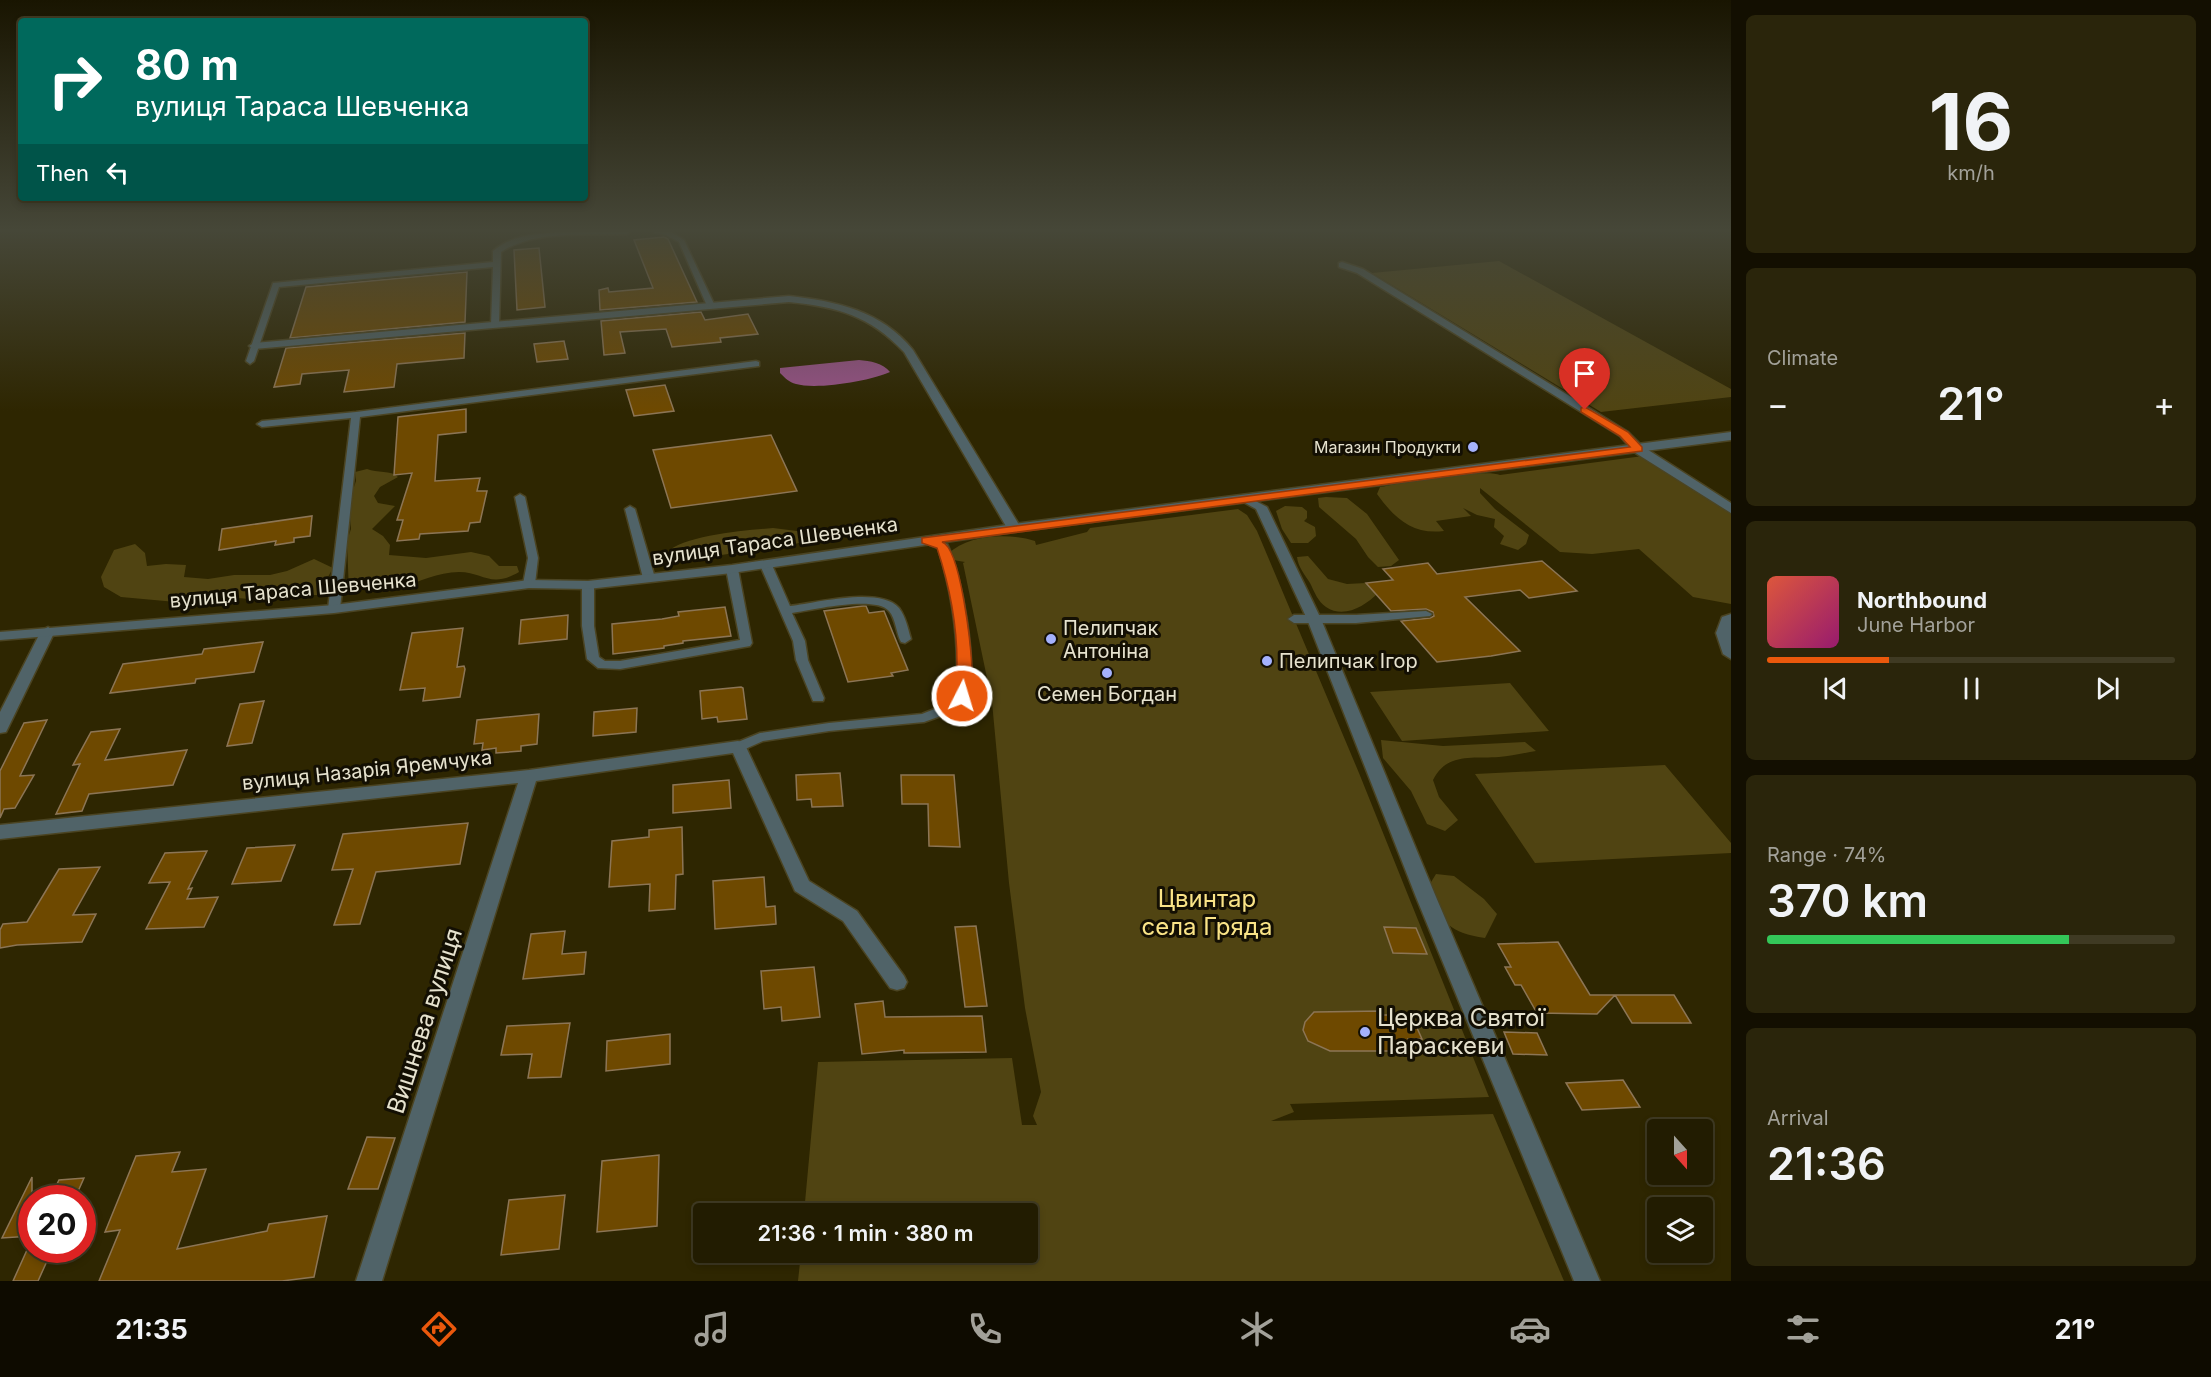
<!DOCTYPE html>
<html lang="en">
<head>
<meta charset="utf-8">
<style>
	body { margin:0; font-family:Inter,sans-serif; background:#2a250b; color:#f1f3f6; height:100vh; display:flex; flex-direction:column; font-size:22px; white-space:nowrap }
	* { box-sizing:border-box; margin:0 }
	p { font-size:20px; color:#a2a199 }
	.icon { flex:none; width:33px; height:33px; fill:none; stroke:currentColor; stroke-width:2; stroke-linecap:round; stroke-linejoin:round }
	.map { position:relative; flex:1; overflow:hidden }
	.details { display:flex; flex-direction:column; gap:15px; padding:15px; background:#130f01; width:480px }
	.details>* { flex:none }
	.guide { position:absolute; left:18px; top:18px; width:570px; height:183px; border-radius:6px; box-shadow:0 3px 9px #0003,0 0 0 2px #3f3a23; background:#00695c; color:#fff; overflow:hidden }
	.needle { width:39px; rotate:159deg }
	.buttons { position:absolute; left:1647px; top:1119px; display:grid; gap:12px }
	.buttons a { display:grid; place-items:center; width:66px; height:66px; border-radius:6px; background:#221c01; box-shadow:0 3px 9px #0003,0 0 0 2px #3f3a23; font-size:30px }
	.speed { position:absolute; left:18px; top:1185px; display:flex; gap:12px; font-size:30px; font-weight:700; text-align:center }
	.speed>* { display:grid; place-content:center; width:78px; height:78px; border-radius:50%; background:#221c01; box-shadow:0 3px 9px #0003,0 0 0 2px #3f3a23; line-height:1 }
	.speed .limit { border:9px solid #d22; background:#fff; color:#111 }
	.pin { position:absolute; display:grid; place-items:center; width:51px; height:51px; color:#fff; margin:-62px -26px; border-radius:50% 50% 50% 0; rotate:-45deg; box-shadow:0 0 6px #0007 }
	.pin .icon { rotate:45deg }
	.me { position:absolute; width:66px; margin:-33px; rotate:5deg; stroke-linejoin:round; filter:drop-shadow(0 0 4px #0008) }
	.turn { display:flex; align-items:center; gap:21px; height:126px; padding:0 18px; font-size:27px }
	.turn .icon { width:78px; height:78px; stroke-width:2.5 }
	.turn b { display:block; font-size:42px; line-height:51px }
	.then { display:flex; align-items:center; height:57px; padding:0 18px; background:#0003; gap:12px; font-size:22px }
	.big { font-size:45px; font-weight:600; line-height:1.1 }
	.details .card { flex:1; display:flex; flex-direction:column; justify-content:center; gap:9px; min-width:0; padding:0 21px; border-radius:9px; background:#2a250b }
	.details .dial { align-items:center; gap:0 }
	.dial b { font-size:78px; line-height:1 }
	.song { display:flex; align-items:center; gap:18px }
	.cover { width:72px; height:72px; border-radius:9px; background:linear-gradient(135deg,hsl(10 70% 55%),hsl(320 70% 35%)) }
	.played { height:6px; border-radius:3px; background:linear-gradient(90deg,#ea580c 30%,#3f3a23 30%) }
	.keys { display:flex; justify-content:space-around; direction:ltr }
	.heat { display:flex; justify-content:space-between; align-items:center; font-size:33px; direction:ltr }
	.charge { height:9px; border-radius:4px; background:linear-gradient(90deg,#34c759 74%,#3f3a23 0) }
	.trip { position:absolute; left:693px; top:1203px; width:345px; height:60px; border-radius:6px; background:#221c01; box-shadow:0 3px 9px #0003,0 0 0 2px #3f3a23; font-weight:600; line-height:60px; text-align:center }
	.menu { display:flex; height:96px; justify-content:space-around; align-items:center; background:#0e0b00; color:#a2a199 }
	.menu .icon { width:42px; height:42px }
	.menu .selected { color:#ea580c }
	.menu b { font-size:27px; color:#f1f3f6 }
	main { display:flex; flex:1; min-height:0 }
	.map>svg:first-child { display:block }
</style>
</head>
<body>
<main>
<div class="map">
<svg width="1731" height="1281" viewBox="0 0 1731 1281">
	<rect width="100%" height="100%" fill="#2e2601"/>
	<!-- green -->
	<path fill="#504412" d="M1499 261 1731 389V397L1601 412 1372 273Z
		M1643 456 1731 513V604L1693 597 1639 549 1592 554 1560 552 1480 488V493L1495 509 1529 535 1526 544 1518 550 1500 544 1504 536 1494 527 1495 519 1477 515 1463 508 1471 516 1436 521 1444 531C1413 535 1395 519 1377 494L1380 487C1401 483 1485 468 1500 475Z
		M367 469C377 473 391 470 398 477L380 487 374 496 378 503 395 506 372 529 383 536 390 545 389 555 426 558 471 552 489 556 499 566H517L519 572C490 589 484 572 459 572 438 572 419 582 399 588 381 576 368 587 349 593L347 541 351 529 349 502 356 481 355 472Z
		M1326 497 1347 498 1367 514 1399 560 1391 566 1378 567 1368 557 1356 539 1319 507 1318 498Z
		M1285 506 1302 507 1307 511V518L1304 521 1315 527 1316 536 1308 543H1291L1282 529 1276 511Z
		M1238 509 1247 515 1257 531 1359 773 1489 1097 1290 1104 1294 1112 1271 1121 1493 1114 1564 1281H798L801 1253 1028 1252V1214L804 1213 818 1062 1012 1058 1022 1125H1037L1033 1116 1041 1092 1025 1008 1009 883 992 702 963 563 965 562 953 560 948 554C969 534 1009 533 1035 541L1036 545 1087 532 1090 528Z
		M773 528 805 532 809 540 788 546 762 538H738V543L728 554 702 558 680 561 666 553C683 535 747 530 773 528Z
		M135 544 145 553 147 566 166 564 186 565 184 577 208 579 234 575H270L287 571 314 559 333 568 318 595H276L250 599 224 597 176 602 121 597 104 587 101 577 114 550Z
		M1308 556 1328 579 1347 584 1366 583 1378 593C1365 606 1344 619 1326 607 1318 602 1314 591 1310 583 1305 575 1298 567 1297 557Z
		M1510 683 1549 731 1402 741 1370 692Z
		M1381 740 1443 746 1525 742 1536 751C1524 753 1511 756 1499 757 1473 759 1447 752 1433 780L1439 797 1458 820 1445 831 1427 824 1411 791 1383 758Z
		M1665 765 1731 843V853L1535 863 1475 774Z
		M1436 874 1454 876 1484 899 1497 914 1485 938C1450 933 1442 922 1425 892Z"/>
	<!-- water -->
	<path fill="#975287" d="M859 360C870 361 883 363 890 372 871 381 816 390 796 384 789 382 785 378 780 373V368Z"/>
	<!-- building -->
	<path fill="#6e4900" stroke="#8c7555" stroke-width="1.5" d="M664 237 668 239 697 302 600 310 599 290 608 288 609 292 653 288 634 240Z
		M539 248 545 307 517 310 514 250Z
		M467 272 465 322 290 338 306 287Z
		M701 312 705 320 748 314 758 334 720 338 721 342 672 347 666 329 620 332 625 353 604 355 601 321Z
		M465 333 464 358 397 364 394 387 344 392 349 370 302 374 300 384 274 387 286 348Z
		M564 341 568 359 537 362 534 344Z
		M665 385 674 411 634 416 626 390Z
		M466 409V432L438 435 435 481 480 478 477 491H487L480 522 470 523 468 531 420 534 419 539 397 541 403 520H397L412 473 394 475 398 417Z
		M771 435 797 491 671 508 653 450Z
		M312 516 310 536 294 538V542L275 545 276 541 219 550 222 529Z
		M1542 561 1577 591 1529 598 1520 590 1465 597 1520 651 1491 656 1437 662 1401 621 1430 618 1434 616 1433 612 1426 609 1391 611 1366 583 1393 580 1383 569 1428 563 1437 574Z
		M863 606H866L869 613 884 611 908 670 891 673 893 676 848 682 824 611Z
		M725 607 731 636 683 641V643L664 646V648L613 654 612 624 662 619 679 616 678 612Z
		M568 615 567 639 519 644 521 620Z
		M463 628 457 667 464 666 465 669 460 697 423 701 425 688 400 690 412 633Z
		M263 642 254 672 196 679 195 683 110 693 123 664 202 654 204 649Z
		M741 687 743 688 747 719 718 722 717 717 702 719 700 691Z
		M264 701 252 743 227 746 240 704Z
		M637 708 636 732 593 736 594 712Z
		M539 714 537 744 521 746V751L496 753V748L482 750 483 743 474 744 477 720Z
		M47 720 20 776 34 775 15 808 4 809 0 818V771L24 723Z
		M120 729 105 760 187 750 173 785 89 794 82 811 56 814 80 764 73 765 91 732Z
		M840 773 843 806 812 807 811 799 797 800 796 775Z
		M901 775H954L960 847 929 846 928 804H902Z
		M729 780 731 808 673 813V785Z
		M468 823 460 864 376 872 360 924 334 925 353 869 332 870 343 834Z
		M682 827 683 874 676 875 675 909 649 911 650 884 609 887 612 841 649 837V830Z
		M295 845 281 881 232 884 247 848Z
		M207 851 188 889 192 888 187 899 218 897 204 927 146 929 170 882 149 883 165 853Z
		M100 867 73 915 96 914 82 942 17 945 0 948V930L3 924 27 922 59 869Z
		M764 877 766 907 775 906 776 924 715 929 713 881Z
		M976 926 987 1006 965 1007 955 927Z
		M1384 927 1416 928 1427 954 1393 953Z
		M565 931 562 954 586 952 584 974 523 979 531 934Z
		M1558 942 1590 995H1615L1597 1014 1537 1013 1521 985H1515L1505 967H1511L1498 944Z
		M814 967 820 1017 782 1021 781 1007 764 1009 761 971Z
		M1615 995H1674L1691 1023H1632Z
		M883 1001 885 1017 982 1016 986 1052 904 1053V1050L862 1054 855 1004Z
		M1382 1011 1383 1015H1399L1401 1020 1413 1019 1422 1039H1408L1411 1046H1395L1397 1051H1330L1308 1041 1303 1030 1305 1022 1314 1012Z
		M570 1023 561 1077 528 1078 532 1054 501 1055 507 1026Z
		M1504 1032 1537 1033 1547 1055 1513 1054Z
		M670 1034V1064L606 1071 607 1041Z
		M1623 1080 1640 1107 1582 1110 1566 1083Z
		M367 1137 395 1138 378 1189H348Z
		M180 1152 172 1172 206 1169 177 1249 267 1231 269 1224 327 1216 314 1277 282 1281H99L120 1230 105 1232 136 1156Z
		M659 1155 657 1226 597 1232 602 1161Z
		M32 1177V1236L2 1238Z
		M84 1178 75 1198H50L59 1180Z
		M565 1195 559 1249 501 1255 509 1200Z
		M27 1250H52L38 1281H13Z"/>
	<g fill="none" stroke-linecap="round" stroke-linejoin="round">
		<!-- service casing -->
		<g stroke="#4b4422" stroke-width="3">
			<path id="service" d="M560 232H630L627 234C589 235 533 230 501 252L499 325 495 327 491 325 493 267 279 287 254 361 250 364 246 361 273 283 493 262V251C511 235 537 234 560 232Z
				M653 232H671L684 240 715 306 714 308 707 306 679 242 666 235Z
				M756 361 759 362V366L360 417 340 609 334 612 328 609 351 418 262 427 257 424 262 421 356 412Z
				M520 494 525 497 538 558 535 584 529 587 523 584 528 558 515 497Z
				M630 506 635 509 655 578 653 580 649 581 643 578 625 509Z
				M926 537 947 544C961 571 980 671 966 699L952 712 924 722 829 731 763 741 743 750H733L731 747 733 744 760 733 829 723 922 714 942 706 956 695C960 644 953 596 938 548L922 542 921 540 922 538Z
				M766 562 772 565 790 606C815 603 881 586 899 608 906 617 908 629 911 639L905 643 901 642C896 633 896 619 889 611 875 595 812 610 792 613L805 641 808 660 824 698 823 701H813L796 660 793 641 760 565Z
				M732 566 738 569 752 643 750 646 620 669 598 668 587 659 582 626V585L588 582 594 585V626L599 657 605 661H620L740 640 726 569Z
				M1426 611 1432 614 1430 616 1356 623H1294L1288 619 1294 615H1356Z"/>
		</g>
		<!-- minor casing -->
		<g stroke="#4b4422" stroke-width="3">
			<path id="minor" d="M1342 262 1363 269 1628 432 1642 446 1731 503V513L1634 452 1620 436 1357 273 1339 267V263Z
				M789 296C836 301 882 311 913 350L1021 528 1019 531H1009L1007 528 904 352C869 315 837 307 789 302L254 349 249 346 254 343Z
				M1244 495 1267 507 1321 619 1436 897 1600 1281H1574L1416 897 1307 619 1256 509 1238 499Z
				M1731 614V659L1723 654 1716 633 1722 617Z
				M48 627 55 631 8 728 6 732 0 733V712L41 631Z
				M738 741 744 743 746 747 809 881 857 911 904 976 907 982 904 988 897 990 890 988 843 921 795 891 733 753 536 781 382 1281H356L518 783 0 839V825L529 770Z"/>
		</g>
		<!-- tertiary casing -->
		<g stroke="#4b4422" stroke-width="3">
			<path id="tertiary" d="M1731 432V440L1014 532 732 573 588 589 529 588 334 613 0 640V632L334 605 529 580 588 581 732 565 1014 524Z"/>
		</g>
		<!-- service -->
		<use href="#service" fill="#506368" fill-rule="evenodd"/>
		<!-- minor -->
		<use href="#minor" fill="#506368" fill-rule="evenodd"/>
		<!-- tertiary -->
		<use href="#tertiary" fill="#506368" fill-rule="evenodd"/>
	</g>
	<!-- sky -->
	<linearGradient id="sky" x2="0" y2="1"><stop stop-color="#191501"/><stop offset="0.56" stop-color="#464738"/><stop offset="1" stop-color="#464738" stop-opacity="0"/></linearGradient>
	<rect width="1731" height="411" fill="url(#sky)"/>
	<!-- route -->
	<path fill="#ea580c" stroke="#983908" stroke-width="1.5" d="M1585 407 1628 432 1642 447V451L942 542C961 548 971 648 972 668 972 677 970 687 969 696L962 701 955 696C961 646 953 596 937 548L922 543V538L1630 447 1620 436 1581 412V408Z"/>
	<!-- markers -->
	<g fill="#a4b1fc" stroke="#130f03" stroke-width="2">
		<circle cx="1473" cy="447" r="6"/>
		<circle cx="1051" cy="639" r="6"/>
		<circle cx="1267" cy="661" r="6"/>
		<circle cx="1107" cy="673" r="6"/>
		<circle cx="1365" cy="1032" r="6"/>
	</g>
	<g text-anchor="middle" stroke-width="6" stroke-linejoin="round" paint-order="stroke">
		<!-- far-poi labels -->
		<g font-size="16" fill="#e6e2ce" stroke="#130f03" text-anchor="end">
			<text x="1461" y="453">Магазин Продукти</text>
		</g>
		<!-- street labels -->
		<g font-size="20" fill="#e6e2ce" stroke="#130f03">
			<text transform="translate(775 541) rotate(-8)" y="7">вулиця Тараса Шевченка</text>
			<text transform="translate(293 590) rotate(-5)" y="7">вулиця Тараса Шевченка</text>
			<text transform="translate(367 770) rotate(-6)" y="7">вулиця Назарія Яремчука</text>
		</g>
		<!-- poi labels -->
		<g font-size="20" fill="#e6e2ce" stroke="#130f03" text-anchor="start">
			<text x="1063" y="635">Пелипчак<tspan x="1063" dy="23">Антоніна</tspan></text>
			<text x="1279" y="668">Пелипчак Ігор</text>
			<text x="1107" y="701" text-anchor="middle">Семен Богдан</text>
		</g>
		<!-- near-park labels -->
		<g font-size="24" fill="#fae487" stroke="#130f03">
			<text x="1207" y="907">Цвинтар<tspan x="1207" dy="28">села Гряда</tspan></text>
		</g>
		<!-- near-poi labels -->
		<g font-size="24" fill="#e6e2ce" stroke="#130f03" text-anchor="start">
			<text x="1377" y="1026">Церква Святої<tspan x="1377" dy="28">Параскеви</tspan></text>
		</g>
		<!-- near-street labels -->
		<g font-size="24" fill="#e6e2ce" stroke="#130f03">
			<text transform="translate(425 1021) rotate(-72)" y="8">Вишнева вулиця</text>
		</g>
	</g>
</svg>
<div class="buttons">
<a><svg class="needle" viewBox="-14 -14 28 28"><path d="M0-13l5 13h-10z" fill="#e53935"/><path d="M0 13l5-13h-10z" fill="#a2a199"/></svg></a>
<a><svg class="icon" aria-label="layers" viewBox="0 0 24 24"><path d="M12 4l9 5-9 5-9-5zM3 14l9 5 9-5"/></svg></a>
</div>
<div class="speed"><div class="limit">20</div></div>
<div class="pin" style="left:1585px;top:410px;background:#d93025"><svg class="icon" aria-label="arrive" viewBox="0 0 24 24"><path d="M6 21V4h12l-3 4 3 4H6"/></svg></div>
<svg class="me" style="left:962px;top:696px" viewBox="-20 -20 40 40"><circle r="17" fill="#ea580c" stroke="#fff" stroke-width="3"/><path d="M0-11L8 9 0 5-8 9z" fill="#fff"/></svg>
<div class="trip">21:36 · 1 min · 380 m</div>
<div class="guide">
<div class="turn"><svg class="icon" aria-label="right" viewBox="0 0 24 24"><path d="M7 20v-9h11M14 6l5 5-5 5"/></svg><div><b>80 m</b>вулиця Тараса Шевченка</div></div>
<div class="then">Then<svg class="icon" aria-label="left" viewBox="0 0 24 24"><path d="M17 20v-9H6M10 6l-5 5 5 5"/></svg></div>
</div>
</div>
<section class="details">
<div class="card dial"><b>16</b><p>km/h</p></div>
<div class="card"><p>Climate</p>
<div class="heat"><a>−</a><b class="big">21°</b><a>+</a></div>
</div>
<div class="card">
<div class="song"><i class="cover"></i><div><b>Northbound</b><p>June Harbor</p></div></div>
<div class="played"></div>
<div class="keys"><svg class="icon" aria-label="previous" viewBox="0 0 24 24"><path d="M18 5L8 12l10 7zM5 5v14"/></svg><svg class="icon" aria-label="pause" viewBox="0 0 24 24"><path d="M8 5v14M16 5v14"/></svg><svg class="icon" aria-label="next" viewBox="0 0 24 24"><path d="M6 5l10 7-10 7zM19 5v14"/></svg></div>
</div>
<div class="card"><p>Range · 74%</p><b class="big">370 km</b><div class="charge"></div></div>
<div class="card"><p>Arrival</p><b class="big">21:36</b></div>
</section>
</main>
<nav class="menu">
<b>21:35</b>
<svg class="icon selected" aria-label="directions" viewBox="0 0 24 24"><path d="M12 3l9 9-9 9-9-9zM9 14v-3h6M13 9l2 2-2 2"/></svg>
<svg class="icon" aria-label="music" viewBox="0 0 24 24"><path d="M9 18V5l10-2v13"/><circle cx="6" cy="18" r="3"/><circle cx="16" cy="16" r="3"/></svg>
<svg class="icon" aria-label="phone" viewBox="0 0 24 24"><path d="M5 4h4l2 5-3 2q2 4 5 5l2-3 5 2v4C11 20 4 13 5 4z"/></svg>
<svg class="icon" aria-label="climate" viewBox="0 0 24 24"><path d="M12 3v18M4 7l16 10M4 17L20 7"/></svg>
<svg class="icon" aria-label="car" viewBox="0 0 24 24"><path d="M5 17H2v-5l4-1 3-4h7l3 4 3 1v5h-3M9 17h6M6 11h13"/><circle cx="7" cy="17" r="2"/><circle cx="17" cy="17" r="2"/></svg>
<svg class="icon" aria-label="filters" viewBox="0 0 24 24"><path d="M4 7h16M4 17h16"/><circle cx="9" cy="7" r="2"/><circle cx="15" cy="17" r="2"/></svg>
<b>21°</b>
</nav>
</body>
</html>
